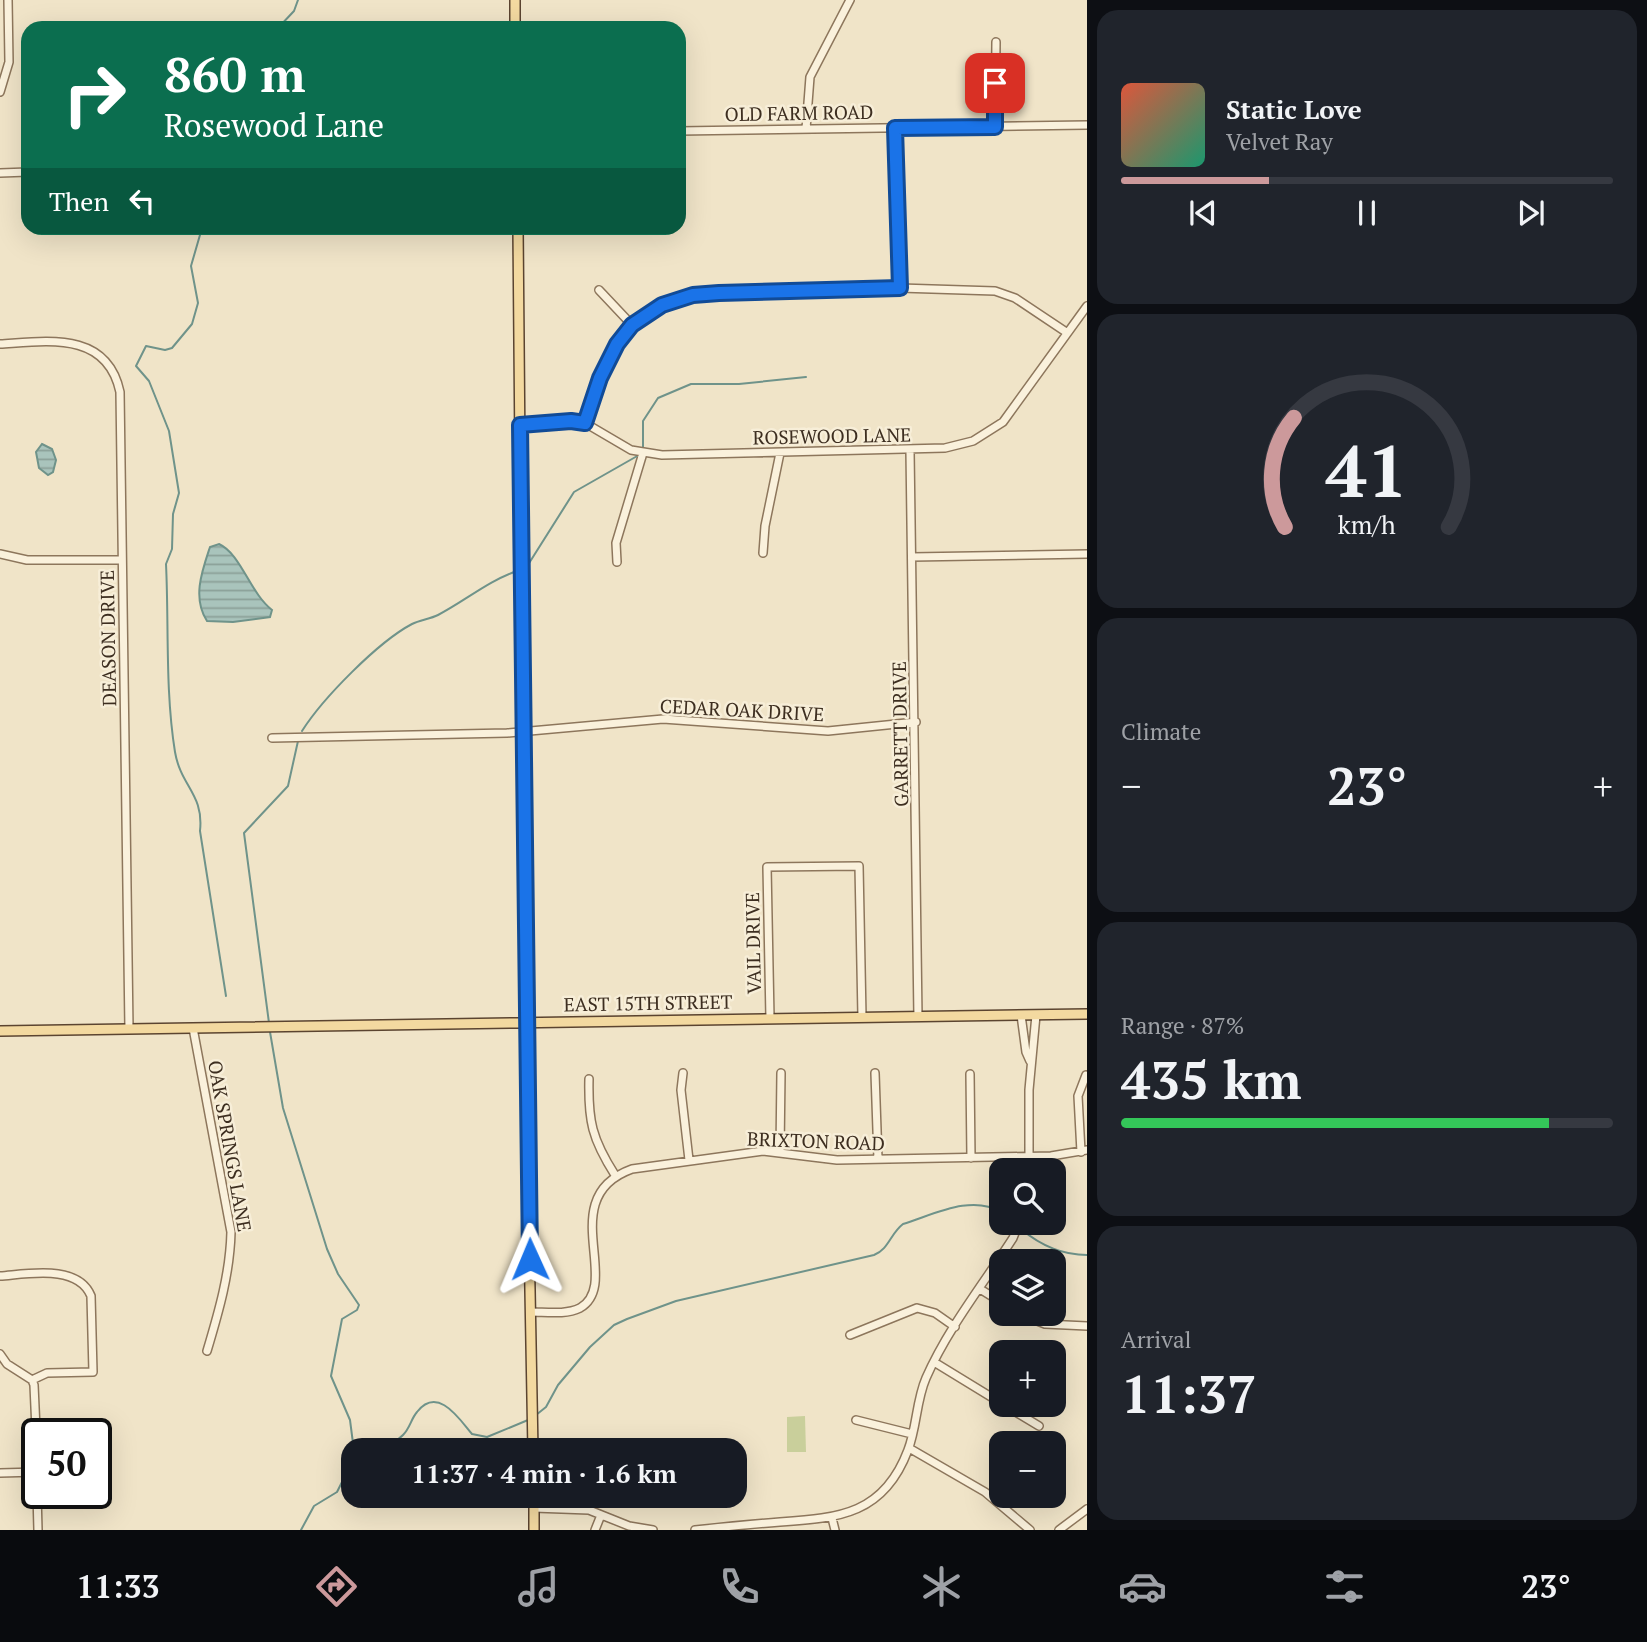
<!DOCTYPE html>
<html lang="en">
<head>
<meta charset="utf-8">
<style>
	body { margin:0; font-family:"PT Serif",serif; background:#20242c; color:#f1f3f6; height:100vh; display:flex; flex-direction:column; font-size:26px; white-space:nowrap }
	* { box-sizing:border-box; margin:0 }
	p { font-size:23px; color:#9ea1a6 }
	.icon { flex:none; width:38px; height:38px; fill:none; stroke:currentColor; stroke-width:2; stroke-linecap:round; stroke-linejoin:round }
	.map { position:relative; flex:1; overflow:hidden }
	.details { display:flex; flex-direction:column; gap:10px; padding:10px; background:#0d0f14; width:560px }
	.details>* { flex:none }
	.guide { position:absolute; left:21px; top:21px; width:665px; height:214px; border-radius:21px; box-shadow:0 7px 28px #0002; background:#0b6e4f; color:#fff; overflow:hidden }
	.controls { position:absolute; left:989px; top:1158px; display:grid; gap:14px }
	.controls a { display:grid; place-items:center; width:77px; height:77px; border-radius:14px; background:#171b24; box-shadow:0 7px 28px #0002; font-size:35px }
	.speed { position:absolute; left:21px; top:1418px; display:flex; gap:14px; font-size:35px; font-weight:700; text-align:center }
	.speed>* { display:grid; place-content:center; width:91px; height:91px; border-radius:50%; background:#171b24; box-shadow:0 7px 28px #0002; line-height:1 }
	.speed .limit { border:4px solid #111; border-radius:10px; background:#fff; color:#111 }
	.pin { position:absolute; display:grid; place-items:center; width:60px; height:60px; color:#fff; margin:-30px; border-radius:14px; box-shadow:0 4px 10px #0006 }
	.me { position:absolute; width:77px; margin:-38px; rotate:359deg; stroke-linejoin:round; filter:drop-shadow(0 0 5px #0008) }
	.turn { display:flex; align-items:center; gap:24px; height:147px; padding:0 28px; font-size:32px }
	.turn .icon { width:91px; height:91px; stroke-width:2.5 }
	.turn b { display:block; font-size:49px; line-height:60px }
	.then { display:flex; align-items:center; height:66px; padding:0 28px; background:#0003; gap:14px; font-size:26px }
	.big { font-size:52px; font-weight:700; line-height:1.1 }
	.details .tile { flex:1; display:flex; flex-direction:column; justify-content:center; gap:10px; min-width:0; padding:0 24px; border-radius:21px; background:#20242c }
	.details .dial { align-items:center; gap:0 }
	.dial svg { height:182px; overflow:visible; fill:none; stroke:#363941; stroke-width:7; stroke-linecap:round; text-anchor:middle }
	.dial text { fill:#f1f3f6; stroke:none }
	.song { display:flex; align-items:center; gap:21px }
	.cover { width:84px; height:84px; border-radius:10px; background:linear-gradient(135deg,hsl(10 70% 55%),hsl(160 70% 35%)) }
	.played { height:7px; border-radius:4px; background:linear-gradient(90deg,#cc999b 30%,#363941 30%) }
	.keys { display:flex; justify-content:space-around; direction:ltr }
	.heat { display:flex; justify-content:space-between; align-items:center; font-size:38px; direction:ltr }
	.charge { height:10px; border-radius:5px; background:linear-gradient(90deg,#34c759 87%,#363941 0) }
	.trip { position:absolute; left:341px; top:1438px; width:406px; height:70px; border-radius:21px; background:#171b24; box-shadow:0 7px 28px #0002; font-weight:700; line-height:70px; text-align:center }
	.dock { display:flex; height:112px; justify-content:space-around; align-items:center; background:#090b0e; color:#9ea1a6 }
	.dock .icon { width:49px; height:49px }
	.dock .selected { color:#cc999b }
	.dock b { font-size:32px; color:#f1f3f6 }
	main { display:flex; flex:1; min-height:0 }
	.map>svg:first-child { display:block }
</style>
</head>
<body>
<main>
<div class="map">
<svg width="1087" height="1530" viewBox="0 0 1087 1530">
	<defs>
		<pattern id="water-rules" width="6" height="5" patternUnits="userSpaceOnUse" patternTransform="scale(1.75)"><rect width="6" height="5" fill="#a9c4bc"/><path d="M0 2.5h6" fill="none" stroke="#8ba098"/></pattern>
	</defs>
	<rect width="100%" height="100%" fill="#f0e4c8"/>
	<!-- garden -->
	<path fill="#c9cf9b" d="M805 1416 806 1452H787V1417Z"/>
	<!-- water -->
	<path fill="url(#water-rules)" stroke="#6f938a" stroke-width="2" d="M42 444 52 449 56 460 53 472 48 475 39 468 36 452Z
		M219 544C241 554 250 593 272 610L270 617 233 622 207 621C192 598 202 571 210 547Z"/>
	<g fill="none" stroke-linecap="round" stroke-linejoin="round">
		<!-- stream -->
		<path stroke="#6f938a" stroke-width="2" d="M278 28 294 11 298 0
			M202 228 191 266 198 303 192 324 172 348 165 350 146 346 136 366 149 381 169 431 179 493 173 514 172 549 166 564C169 626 165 690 175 752 181 787 204 794 200 831L226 996
			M643 448V421L658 398 691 384H739L806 377
			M526 568 574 492 639 455
			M302 731C323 698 378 642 412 624 420 620 430 619 438 615 465 601 488 581 517 571
			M269 1023 244 833 288 786 298 741
			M270 1032 283 1108 327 1249 338 1274 359 1305 357 1310 342 1319 331 1376 350 1420 354 1451
			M1021 1229C1040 1245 1062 1255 1087 1255
			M536 1415 546 1407 558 1385 590 1347 614 1325 627 1319 676 1301 874 1255C889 1249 890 1234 903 1224 933 1215 971 1194 1001 1212
			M368 1451C380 1446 395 1444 403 1435 410 1428 411 1419 417 1412 438 1385 460 1420 472 1434L487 1437 528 1420
			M301 1530 314 1506 337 1492 354 1458"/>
		<!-- minor casing -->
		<g stroke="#8d765c" stroke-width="10">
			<path id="minor" d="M0 92 9 62 8 0
				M995 127 996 42
				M895 128 900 288
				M806 129 810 77 850 0
				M679 131 1087 125
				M0 173 28 172
				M599 290 632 325
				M0 344C48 341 107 331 120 392L129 1029
				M585 423C606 359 622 313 693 295L900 288 995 291 1015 298 1066 332
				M520 424 585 423 631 450 662 455 945 448 973 441 1003 422 1087 306
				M910 451 918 1017
				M763 553 765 526 780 453
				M0 554 27 560H122
				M912 557 1087 554
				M617 562 616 543 643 453
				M272 738 507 733 663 719 828 731 916 722
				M1021 1015 1026 1052 1030 1061
				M770 1018 767 867 859 866 862 1017
				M193 1028 231 1232C230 1273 219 1311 207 1351
				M683 1073 681 1090 689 1160
				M875 1073 878 1159
				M970 1074 971 1158
				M589 1079C588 1121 592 1139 615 1175
				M780 1151 781 1073
				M1081 1152 1078 1096 1086 1075
				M1029 1171V1090L1036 1015
				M0 1276C28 1274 78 1264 91 1296L93 1372 47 1373 32 1380
				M980 1289 1001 1302
				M531 1312C546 1312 566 1315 580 1308 623 1283 554 1197 632 1169L763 1151 837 1160 1051 1156 1087 1150
				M1020 1314 1045 1324 1087 1326
				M850 1335 917 1308 935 1313 955 1327
				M0 1354 7 1364 32 1380 34 1385 37 1452
				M934 1362 1001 1403
				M1004 1405 1039 1426
				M856 1420 912 1434
				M909 1448 985 1492 1030 1530
				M0 1473 37 1472
				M37 1493 38 1530
				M534 1508 589 1510 629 1526 653 1530
				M832 1518 835 1530
				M595 1530 601 1515
				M695 1530C723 1527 752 1524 780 1522 840 1518 884 1514 908 1450 917 1427 916 1401 926 1378 948 1328 984 1283 1013 1238L1019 1223
				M1059 1530 1087 1509"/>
		</g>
		<!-- major casing -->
		<g stroke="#5b4430" stroke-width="12">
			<path id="major" d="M515 0V28
				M518 228 525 1023 533 1451
				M0 1031 1087 1014
				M534 1496V1530"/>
		</g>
		<!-- minor -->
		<use href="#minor" stroke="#faf1dc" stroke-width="7"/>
		<!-- major -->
		<use href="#major" stroke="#f3d9a0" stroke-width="9"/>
	</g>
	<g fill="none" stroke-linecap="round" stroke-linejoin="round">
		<!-- route casing -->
		<g stroke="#114b97" stroke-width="18">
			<path id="route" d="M530 1259 520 425 571 421 585 423 600 378 617 344 632 325 662 305 693 295 719 293 900 288 895 128 995 127V83"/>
		</g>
		<!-- route -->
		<use href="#route" stroke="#1a73e8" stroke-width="12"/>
	</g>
	<g text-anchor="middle" stroke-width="5" stroke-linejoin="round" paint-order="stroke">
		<!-- street labels -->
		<g font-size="19" fill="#3d2e20" stroke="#f7eed8">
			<text transform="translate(799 113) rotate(-1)" y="7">OLD FARM ROAD</text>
			<text transform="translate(832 436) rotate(-1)" y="7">ROSEWOOD LANE</text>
			<text transform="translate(108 638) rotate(-91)" y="7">DEASON DRIVE</text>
			<text transform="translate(742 710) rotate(3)" y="7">CEDAR OAK DRIVE</text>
			<text transform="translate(900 734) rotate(-91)" y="7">GARRETT DRIVE</text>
			<text transform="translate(753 943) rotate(-91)" y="7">VAIL DRIVE</text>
			<text transform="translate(648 1003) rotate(-1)" y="7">EAST 15TH STREET</text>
			<text transform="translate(816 1141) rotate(2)" y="7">BRIXTON ROAD</text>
			<text transform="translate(230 1146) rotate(80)" y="7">OAK SPRINGS LANE</text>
		</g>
	</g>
</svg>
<div class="controls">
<a><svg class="icon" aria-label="search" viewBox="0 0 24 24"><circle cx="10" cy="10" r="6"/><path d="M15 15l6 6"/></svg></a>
<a><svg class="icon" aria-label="layers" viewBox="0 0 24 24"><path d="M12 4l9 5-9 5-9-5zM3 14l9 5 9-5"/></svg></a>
<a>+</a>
<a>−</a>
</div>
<div class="speed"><div class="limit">50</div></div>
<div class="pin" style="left:995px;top:83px;background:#d93025"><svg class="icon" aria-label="arrive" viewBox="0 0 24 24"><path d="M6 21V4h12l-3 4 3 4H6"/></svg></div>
<svg class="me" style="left:530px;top:1259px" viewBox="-20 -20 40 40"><path d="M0-17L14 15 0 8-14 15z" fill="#1a73e8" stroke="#fff" stroke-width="4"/></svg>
<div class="trip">11:37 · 4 min · 1.6 km</div>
<div class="guide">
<div class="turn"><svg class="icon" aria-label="right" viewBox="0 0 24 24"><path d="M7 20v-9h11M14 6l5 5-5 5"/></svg><div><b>860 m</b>Rosewood Lane</div></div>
<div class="then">Then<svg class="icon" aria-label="left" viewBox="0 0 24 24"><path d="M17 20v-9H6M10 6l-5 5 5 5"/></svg></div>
</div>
</div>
<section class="details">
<div class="tile">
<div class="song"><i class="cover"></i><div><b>Static Love</b><p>Velvet Ray</p></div></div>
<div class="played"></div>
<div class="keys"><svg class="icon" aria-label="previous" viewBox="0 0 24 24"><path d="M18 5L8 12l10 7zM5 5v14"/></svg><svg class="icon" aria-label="pause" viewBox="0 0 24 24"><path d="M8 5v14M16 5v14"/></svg><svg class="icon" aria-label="next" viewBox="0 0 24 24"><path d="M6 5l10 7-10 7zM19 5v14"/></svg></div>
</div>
<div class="tile dial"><svg viewBox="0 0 100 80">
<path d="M14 69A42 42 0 1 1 86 69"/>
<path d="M14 69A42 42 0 0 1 18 21" stroke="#cc999b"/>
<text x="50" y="56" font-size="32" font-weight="700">41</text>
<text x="50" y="72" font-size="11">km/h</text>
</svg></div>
<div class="tile"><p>Climate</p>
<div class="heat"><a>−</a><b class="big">23°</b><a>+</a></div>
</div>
<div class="tile"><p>Range · 87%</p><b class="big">435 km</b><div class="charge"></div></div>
<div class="tile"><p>Arrival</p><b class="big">11:37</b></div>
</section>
</main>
<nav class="dock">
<b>11:33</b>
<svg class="icon selected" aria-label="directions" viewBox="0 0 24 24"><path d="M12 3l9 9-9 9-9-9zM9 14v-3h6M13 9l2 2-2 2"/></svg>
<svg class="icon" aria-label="music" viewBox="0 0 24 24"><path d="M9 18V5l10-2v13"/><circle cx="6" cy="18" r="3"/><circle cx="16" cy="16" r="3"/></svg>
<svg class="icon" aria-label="phone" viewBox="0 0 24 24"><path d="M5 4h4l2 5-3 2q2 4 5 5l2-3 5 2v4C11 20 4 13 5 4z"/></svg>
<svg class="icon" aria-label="climate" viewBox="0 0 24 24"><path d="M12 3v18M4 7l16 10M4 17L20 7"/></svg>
<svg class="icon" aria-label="car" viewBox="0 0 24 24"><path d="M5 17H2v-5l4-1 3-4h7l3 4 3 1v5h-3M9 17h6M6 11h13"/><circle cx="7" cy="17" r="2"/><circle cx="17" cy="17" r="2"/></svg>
<svg class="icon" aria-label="filters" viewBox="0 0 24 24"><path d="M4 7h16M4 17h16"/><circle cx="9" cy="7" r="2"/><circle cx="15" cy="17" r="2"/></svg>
<b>23°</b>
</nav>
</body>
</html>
